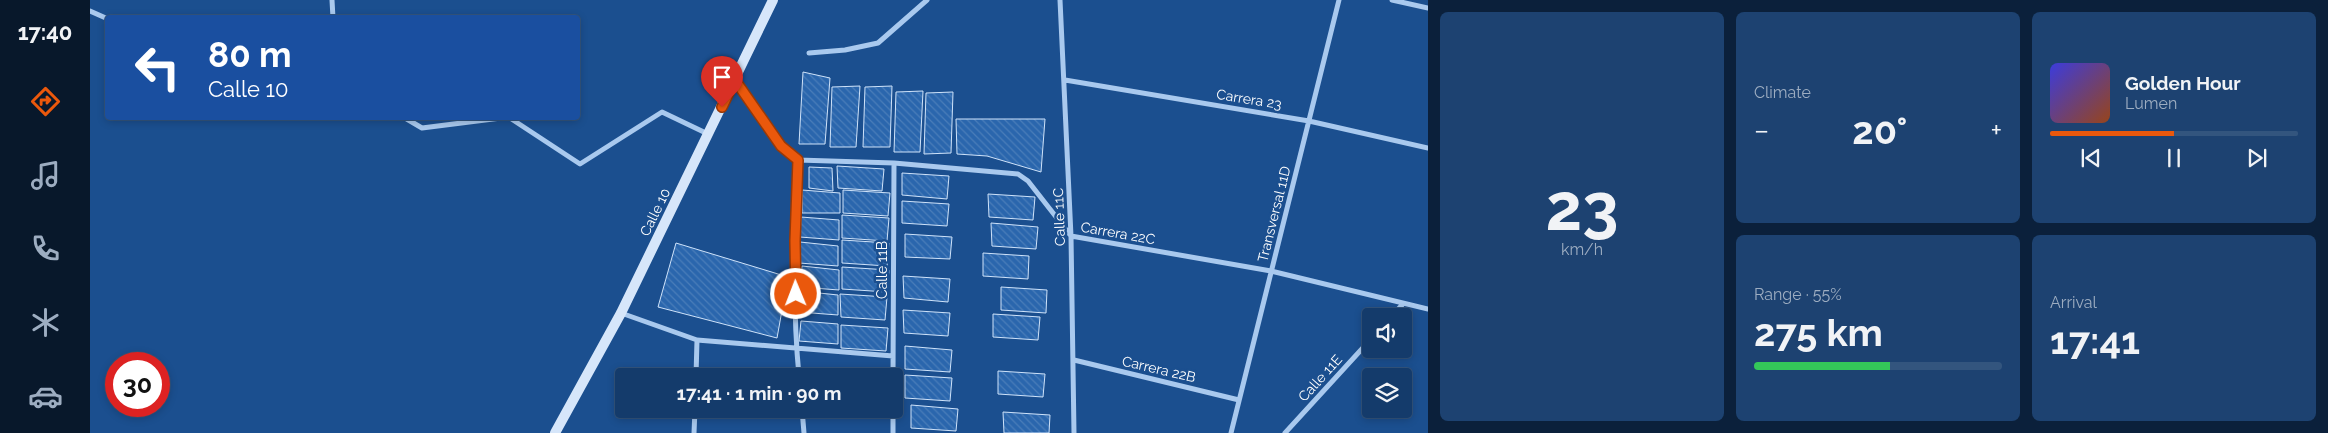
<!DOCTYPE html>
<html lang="en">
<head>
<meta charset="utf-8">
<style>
	body { margin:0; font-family:Raleway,sans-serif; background:#1d4271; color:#f1f3f6; height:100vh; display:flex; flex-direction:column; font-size:19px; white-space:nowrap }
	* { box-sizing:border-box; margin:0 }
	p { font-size:16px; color:#9dadc1 }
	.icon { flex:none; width:28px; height:28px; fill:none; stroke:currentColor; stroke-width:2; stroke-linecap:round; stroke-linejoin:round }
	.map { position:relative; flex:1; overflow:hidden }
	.panel { display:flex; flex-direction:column; gap:12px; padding:12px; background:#0b203b; width:900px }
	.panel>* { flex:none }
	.hud { position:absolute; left:15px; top:15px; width:475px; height:105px; border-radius:5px; box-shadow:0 2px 8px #0003,0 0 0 1px #33557e; background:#1a4fa0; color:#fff; overflow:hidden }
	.buttons { position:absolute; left:1272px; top:308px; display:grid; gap:10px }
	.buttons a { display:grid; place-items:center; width:50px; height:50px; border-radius:5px; background:#143b6b; box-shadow:0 2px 8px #0003,0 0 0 1px #33557e; font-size:25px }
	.speed { position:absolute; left:15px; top:352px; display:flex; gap:10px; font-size:25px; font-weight:700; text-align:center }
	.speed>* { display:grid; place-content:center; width:65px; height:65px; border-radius:50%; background:#143b6b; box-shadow:0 2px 8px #0003,0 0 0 1px #33557e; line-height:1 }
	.speed .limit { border:8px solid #d22; background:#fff; color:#111 }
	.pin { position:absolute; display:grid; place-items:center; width:42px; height:42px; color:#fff; margin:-51px -21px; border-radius:50% 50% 50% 0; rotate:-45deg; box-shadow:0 0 5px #0007 }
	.pin .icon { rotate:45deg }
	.me { position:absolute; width:55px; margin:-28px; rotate:359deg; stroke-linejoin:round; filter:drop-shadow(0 0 4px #0008) }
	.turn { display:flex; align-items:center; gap:18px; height:105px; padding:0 20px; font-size:22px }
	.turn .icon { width:65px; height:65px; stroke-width:2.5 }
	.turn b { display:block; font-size:35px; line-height:42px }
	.big { font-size:38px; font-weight:700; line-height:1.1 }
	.panel .card { flex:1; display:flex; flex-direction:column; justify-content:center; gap:8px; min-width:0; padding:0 18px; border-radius:8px; background:#1d4271 }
	.panel .dial { align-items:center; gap:0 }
	.dial b { font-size:65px; line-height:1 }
	.song { display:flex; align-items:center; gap:15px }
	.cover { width:60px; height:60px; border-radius:8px; background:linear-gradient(135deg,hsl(240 70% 55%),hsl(20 70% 35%)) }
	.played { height:5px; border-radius:2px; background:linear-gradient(90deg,#ea580c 50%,#33557e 50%) }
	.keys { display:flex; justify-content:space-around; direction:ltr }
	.heat { display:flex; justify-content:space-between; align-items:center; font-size:28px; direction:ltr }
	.charge { height:8px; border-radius:4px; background:linear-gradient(90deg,#34c759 55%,#33557e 0) }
	.panel .tiles { flex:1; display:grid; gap:12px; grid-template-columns:repeat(3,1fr) }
	.card:first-child { grid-row:span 2 }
	.trip { position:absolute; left:525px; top:368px; width:288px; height:50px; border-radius:5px; background:#143b6b; box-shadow:0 2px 8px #0003,0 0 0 1px #33557e; font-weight:700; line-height:50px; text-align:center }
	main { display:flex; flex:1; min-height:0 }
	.tab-bar { display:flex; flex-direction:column; width:90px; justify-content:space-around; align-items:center; background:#08182b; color:#9dadc1 }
	.tab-bar .icon { width:35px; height:35px }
	.tab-bar .active { color:#ea580c }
	.tab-bar b { font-size:22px; color:#f1f3f6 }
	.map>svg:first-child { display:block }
</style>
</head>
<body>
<main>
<nav class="tab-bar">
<b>17:40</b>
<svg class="icon active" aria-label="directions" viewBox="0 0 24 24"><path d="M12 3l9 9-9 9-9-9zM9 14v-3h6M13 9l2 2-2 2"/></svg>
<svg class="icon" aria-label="music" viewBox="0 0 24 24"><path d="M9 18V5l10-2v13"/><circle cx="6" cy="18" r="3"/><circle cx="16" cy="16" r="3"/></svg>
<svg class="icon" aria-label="phone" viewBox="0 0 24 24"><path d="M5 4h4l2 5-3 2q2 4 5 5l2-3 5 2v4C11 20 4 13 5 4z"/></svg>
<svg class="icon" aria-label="climate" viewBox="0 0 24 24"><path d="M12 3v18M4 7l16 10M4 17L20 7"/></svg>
<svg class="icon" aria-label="car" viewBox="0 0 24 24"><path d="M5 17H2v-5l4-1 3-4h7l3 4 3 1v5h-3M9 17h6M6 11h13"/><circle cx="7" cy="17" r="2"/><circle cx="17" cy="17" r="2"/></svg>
</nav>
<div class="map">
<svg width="1338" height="433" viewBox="0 0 1338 433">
	<defs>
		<pattern id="building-back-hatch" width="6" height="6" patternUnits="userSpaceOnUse" patternTransform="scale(1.25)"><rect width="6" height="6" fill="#2a66ad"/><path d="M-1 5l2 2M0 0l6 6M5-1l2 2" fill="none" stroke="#4a7db9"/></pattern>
	</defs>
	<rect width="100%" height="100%" fill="#1b4f8f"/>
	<!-- building -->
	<path fill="url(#building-back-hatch)" stroke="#cfe3fa" d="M713 72 740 78 735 144H709Z
		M770 86 766 147H740L742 87Z
		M802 86 800 147H773L775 87Z
		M833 91 830 152H804L806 92Z
		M863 92 861 153 834 154 836 93Z
		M866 119H955L951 172 897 156 867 154Z
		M747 166 794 169 792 191 748 188Z
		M719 167 742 168 743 191 719 188Z
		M812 173 859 176 857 199 812 195Z
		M712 190 750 193V213H712Z
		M753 190 800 193 798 216 753 213Z
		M898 194 945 197 943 220 899 217Z
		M812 201 859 204 857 226 812 223Z
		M752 215 799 218 797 241 752 238Z
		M711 217 749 220V240L710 237Z
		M901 223 948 227 946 249 902 246Z
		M815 234 862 237 860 259 815 257Z
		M752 240 799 243 797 266 752 263Z
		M710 242 748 246V266L709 263Z
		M586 243 698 277 687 338 568 307Z
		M893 253 939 256 938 279 893 276Z
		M712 266 749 270V290L710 287Z
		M752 267 799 270 797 292 752 289Z
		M813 276 860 279 858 302 814 298Z
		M911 287 957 290 956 313 911 310Z
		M710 291 748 295V315L709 312Z
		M750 294 797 297 795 320 751 317Z
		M813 310 860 313 858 336 814 333Z
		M903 314 950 317 948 340 903 337Z
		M711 321 748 324V344L709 341Z
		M751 325 798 328 796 351 751 348Z
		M815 346 862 350 860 372 815 369Z
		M908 371 955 374 953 397 908 394Z
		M815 375 862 378 860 401 815 398Z
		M821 405 868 409 866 431 821 428Z
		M913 412 960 415 959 433H914Z"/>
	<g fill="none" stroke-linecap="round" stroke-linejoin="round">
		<!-- street -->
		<path stroke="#a9c9ee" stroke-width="5" d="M242 0 243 18
			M970 0 981 236 984 433
			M1302 0 1338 8
			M0 11 18 19
			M719 53 755 50 788 43 837 0
			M645 79 691 146 708 160
			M975 80 1219 121 1338 148
			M315 118 332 128 411 118
			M420 118 490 164 572 112 618 134
			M708 160 804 163 928 174 938 181 981 236 1181 271 1338 309
			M708 160C705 232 702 304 709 376
			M531 313 607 340
			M1302 316 1312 305
			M984 360 1149 400
			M606 376 607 340 803 356
			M803 376 804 163
			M712 409 714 433
			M604 433 605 409
			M803 433V409
			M1141 433 1249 0
			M1195 433 1281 339"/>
		<!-- secondary -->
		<path stroke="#d6e6fa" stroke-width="10" d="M465 433 531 313 683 0"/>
	</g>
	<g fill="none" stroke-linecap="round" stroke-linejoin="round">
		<!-- route casing -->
		<g stroke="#983908" stroke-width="12">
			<path id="route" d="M632 107 645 80 691 146 708 160 705 241 706 294"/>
		</g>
		<!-- route -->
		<use href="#route" stroke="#ea580c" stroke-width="9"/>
	</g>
	<g text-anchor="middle" stroke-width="5" stroke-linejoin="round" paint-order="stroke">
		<!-- street labels -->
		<g font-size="14" fill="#fff" stroke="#1b4f8f">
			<text transform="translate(1159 99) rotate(9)" y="5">Carrera 23</text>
			<text transform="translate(565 212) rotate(-64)" y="5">Calle 10</text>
			<text transform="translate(1184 214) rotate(-76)" y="5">Transversal 11D</text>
			<text transform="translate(969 217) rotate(-92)" y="5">Calle 11C</text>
			<text transform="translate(1028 233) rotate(10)" y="5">Carrera 22C</text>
			<text transform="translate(792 270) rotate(-90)" y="5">Calle 11B</text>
			<text transform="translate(1069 369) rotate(13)" y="5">Carrera 22B</text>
			<text transform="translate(1230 378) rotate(-48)" y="5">Calle 11E</text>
		</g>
	</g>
</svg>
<div class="buttons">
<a><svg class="icon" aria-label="sound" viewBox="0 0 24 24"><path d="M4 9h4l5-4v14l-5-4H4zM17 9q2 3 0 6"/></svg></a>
<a><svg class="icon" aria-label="layers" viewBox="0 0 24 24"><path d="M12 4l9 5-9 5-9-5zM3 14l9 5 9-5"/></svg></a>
</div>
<div class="speed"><div class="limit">30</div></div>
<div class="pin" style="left:632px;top:107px;background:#d93025"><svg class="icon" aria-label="arrive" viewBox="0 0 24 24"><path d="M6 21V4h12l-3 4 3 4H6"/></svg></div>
<svg class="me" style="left:706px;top:294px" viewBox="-20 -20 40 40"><circle r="17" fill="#ea580c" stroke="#fff" stroke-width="3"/><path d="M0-11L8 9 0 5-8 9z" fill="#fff"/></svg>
<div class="trip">17:41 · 1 min · 90 m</div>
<div class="hud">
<div class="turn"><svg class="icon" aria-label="left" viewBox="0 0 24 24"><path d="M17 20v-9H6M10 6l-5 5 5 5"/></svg><div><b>80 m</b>Calle 10</div></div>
</div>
</div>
<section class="panel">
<div class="tiles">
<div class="card dial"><b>23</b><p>km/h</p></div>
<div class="card"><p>Climate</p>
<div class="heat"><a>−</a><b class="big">20°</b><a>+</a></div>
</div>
<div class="card">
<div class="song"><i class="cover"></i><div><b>Golden Hour</b><p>Lumen</p></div></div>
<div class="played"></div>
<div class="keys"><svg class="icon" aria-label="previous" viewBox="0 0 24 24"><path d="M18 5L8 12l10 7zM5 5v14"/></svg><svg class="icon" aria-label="pause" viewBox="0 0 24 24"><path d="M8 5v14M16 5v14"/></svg><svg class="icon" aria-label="next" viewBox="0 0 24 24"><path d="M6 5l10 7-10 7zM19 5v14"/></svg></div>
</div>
<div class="card"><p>Range · 55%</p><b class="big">275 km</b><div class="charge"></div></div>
<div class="card"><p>Arrival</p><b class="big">17:41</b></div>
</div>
</section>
</main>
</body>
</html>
